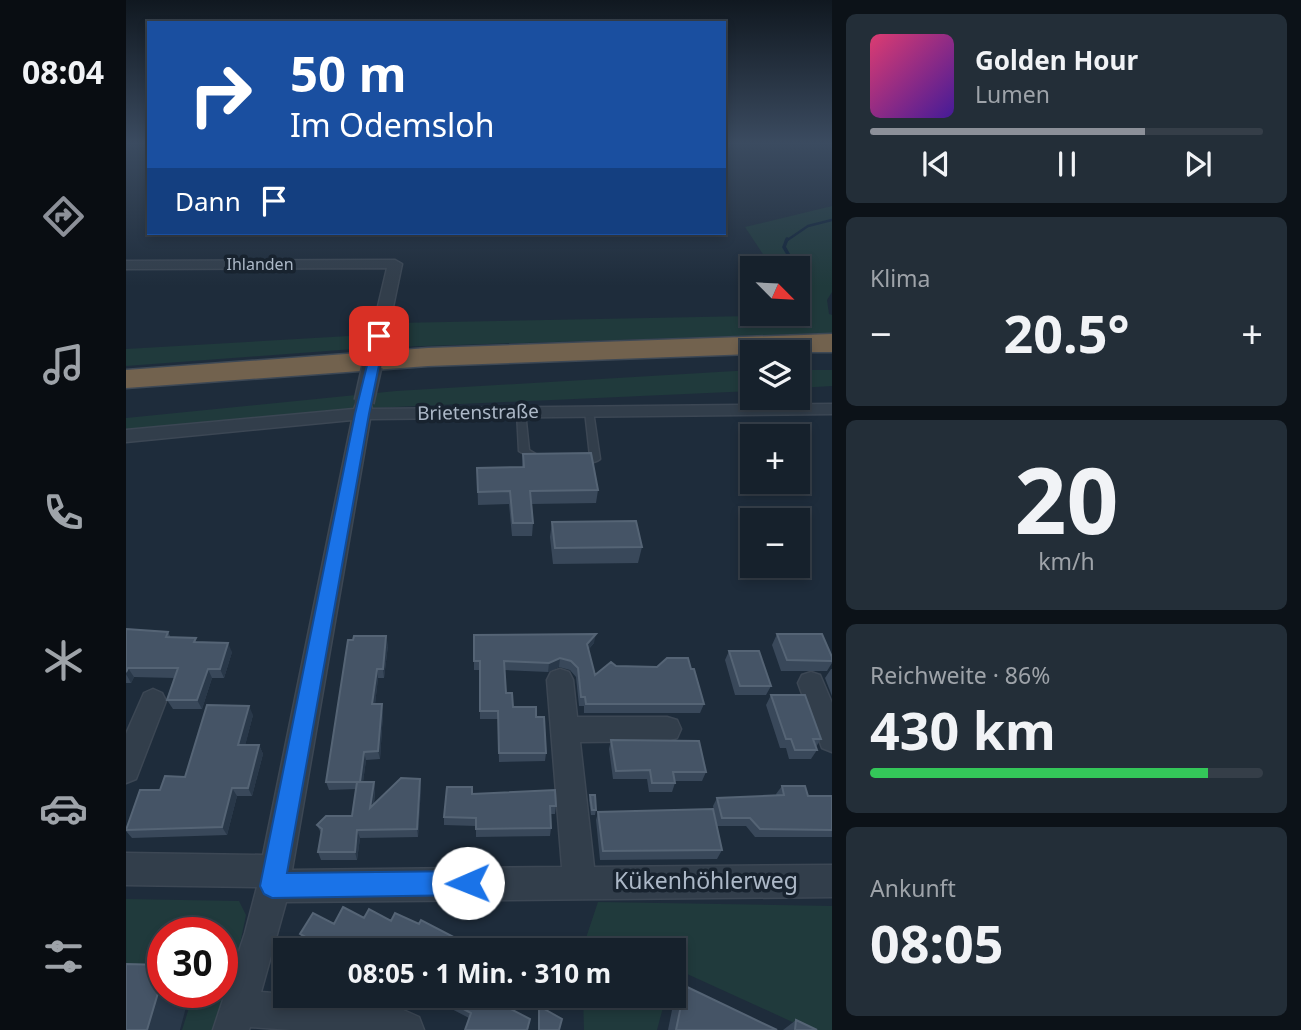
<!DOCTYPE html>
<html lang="de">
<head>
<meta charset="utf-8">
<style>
	body { margin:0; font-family:"Noto Sans",sans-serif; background:#232e38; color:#f1f3f6; height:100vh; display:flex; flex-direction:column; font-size:26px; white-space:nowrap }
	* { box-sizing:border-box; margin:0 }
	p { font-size:23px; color:#9ea3a9 }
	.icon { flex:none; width:38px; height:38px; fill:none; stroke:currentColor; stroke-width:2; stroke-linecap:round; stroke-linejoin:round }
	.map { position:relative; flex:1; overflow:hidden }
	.sheet { display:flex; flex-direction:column; gap:14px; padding:14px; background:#0c1218; width:469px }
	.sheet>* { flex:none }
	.banner { position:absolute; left:21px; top:21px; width:579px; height:214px; border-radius:0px; box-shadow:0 4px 10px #0003,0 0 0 2px #353e48; background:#1a4fa0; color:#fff; overflow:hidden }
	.needle { width:46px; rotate:114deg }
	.tools { position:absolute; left:614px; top:256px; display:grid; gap:14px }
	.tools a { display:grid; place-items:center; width:70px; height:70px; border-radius:0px; background:#16212c; box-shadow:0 4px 10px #0003,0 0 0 2px #353e48; font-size:35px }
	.speed { position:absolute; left:21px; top:917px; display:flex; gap:14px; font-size:35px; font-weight:700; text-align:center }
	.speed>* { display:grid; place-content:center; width:91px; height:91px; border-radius:50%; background:#16212c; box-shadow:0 4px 10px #0003,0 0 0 2px #353e48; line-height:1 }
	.speed .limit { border:10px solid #d22; background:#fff; color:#111 }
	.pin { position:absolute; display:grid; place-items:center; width:60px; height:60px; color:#fff; margin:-30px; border-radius:14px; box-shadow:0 4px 10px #0006 }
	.me { position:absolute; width:77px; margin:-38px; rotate:269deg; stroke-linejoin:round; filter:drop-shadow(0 0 5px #0008) }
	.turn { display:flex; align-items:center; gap:24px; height:147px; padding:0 28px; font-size:32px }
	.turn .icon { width:91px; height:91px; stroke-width:2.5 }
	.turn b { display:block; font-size:49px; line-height:60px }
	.then { display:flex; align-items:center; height:66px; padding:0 28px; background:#0003; gap:14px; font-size:26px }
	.big { font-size:52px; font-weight:700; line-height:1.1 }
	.sheet .widget { flex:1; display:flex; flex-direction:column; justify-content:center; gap:10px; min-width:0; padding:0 24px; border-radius:10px; background:#232e38 }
	.sheet .dial { align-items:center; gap:0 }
	.dial b { font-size:91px; line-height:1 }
	.song { display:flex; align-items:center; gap:21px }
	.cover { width:84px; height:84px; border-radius:10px; background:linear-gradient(135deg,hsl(340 70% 55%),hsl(260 70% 35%)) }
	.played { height:7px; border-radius:4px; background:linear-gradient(90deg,#8c9099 70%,#353e48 70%) }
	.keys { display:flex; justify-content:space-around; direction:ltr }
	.heat { display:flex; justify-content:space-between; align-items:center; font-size:38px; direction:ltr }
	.charge { height:10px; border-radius:5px; background:linear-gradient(90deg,#34c759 86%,#353e48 0) }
	.trip { position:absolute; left:147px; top:938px; width:413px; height:70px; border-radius:0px; background:#16212c; box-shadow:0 4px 10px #0003,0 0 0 2px #353e48; font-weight:700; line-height:70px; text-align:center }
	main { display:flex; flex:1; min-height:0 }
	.menu { display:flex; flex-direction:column; width:126px; justify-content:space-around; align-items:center; background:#090d12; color:#9ea3a9 }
	.menu .icon { width:49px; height:49px }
	.menu .active { color:#8c9099 }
	.menu b { font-size:32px; color:#f1f3f6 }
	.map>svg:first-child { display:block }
</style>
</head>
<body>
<main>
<nav class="menu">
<b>08:04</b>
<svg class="icon active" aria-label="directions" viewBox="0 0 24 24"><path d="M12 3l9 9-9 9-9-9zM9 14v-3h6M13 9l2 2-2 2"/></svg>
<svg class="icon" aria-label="music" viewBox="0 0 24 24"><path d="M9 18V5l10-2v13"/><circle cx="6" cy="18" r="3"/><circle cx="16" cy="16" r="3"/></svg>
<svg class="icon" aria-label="phone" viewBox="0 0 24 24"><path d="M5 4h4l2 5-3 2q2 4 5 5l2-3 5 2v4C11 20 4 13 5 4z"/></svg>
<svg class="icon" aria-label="climate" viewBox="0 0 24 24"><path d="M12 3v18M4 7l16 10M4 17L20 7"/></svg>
<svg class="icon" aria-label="car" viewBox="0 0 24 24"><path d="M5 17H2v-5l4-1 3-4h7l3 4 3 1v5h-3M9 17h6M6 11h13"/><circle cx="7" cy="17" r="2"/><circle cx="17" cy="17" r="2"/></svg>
<svg class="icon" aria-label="filters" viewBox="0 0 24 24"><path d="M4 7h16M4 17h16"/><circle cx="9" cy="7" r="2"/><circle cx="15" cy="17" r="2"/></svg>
</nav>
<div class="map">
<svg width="706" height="1030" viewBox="0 0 706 1030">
	<rect width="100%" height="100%" fill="#1e2c3b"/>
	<!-- green -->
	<path fill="#203a3c" d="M706 206V292L701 300 703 314 706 315V333L269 347 270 323 681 315 672 293V268H646L619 227Z
		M240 335 241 348 0 366V349Z
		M626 370V391L225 409 0 434V418L270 391Z
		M672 370H706V386L672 388Z
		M0 899 113 901 120 915 101 1007 90 1030H56L68 992H96V933H37V979H0Z
		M472 902 706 906V1030H684L548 968V950H456Z
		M457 996H540L531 1030H458Z"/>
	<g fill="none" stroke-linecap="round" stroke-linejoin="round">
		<!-- stream-far1 -->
		<path stroke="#112439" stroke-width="2.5" d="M660 241 682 226 706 220"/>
		<!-- stream -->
		<path stroke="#112439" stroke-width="3.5" d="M661 239 658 247 669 266"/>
		<!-- lane casing -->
		<g stroke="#3c4754" stroke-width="3">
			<path id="lane" d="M463 408 467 411 474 459C468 464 454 464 448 459L450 457 464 456 459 411Z
				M395 409 399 412 403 450 418 459 416 461H410L393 451 391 412Z"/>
		</g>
		<!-- street casing -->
		<g stroke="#3c4754" stroke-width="3">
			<path id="street" d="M269 260 276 264 261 336 253 341 245 336 261 268 0 269V261Z
				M238 398 244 399 246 409 706 404V414L244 419 166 870 436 867 421 680 425 672 434 669 443 672 447 680 451 717H541L551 720 555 729 551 738 541 741 454 742 468 867 706 865V897L160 902 135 992 159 994V996L257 1001 293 1017 298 1030H165L124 1027 123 1030H87L119 933 131 887 0 885V853L137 855 226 420 0 442V430L228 409 232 399Z
				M685 672 694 675 706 703V752L696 748 672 683 676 675Z
				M27 689 36 693 40 701 10 779 0 783V734L18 693Z"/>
		</g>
		<!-- highway casing -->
		<g stroke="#3d4855" stroke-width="3">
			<path id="highway" d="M706 334V352H626V354L302 366 0 388V370L302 348Z"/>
		</g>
		<!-- lane -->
		<use href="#lane" fill="#323e4b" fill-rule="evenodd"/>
		<!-- street -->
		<use href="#street" fill="#323e4b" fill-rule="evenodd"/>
		<!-- highway -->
		<use href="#highway" fill="#72624e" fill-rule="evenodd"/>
		<!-- street-bridge-far1 casing -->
		<g stroke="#3c4754" stroke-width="17" stroke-linecap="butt">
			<path id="street-bridge-far1" d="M246 368 253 336"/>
		</g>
		<!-- street-bridge casing -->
		<g stroke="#3c4754" stroke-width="22" stroke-linecap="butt">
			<path id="street-bridge" d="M238 402 246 366"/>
		</g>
		<!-- street-bridge-far1 -->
		<use href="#street-bridge-far1" stroke="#323e4b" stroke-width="15"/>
		<!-- street-bridge -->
		<use href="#street-bridge" stroke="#323e4b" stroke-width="19"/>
	</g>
	<!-- wall -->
	<path fill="#39485a" d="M397 454 472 490 470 503 406 504 407 523 406 536H386L383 504 352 505 351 468 396 467Z
		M426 522 516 547 512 563 427 564 424 537Z
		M0 629 42 632 45 638 72 642 106 652 98 678H86L76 709H47L41 700 49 678 8 677 5 683H0Z
		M651 634 706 657V663L701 671H655L646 645Z
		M348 635 468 643 462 650 469 675 490 666 565 669 578 704 574 713H458V706H453L450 677 444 670 433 667 422 672 379 670 380 693 387 707 410 717 420 753 419 761 373 762 372 719H354V670H348Z
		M262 645 258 678H252L249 704 257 713 254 759 240 760 237 782H248L249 790 248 805 295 787 292 837 234 838 231 860H195L192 852 195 833 191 825 226 816 230 789 203 790 200 782Z
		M603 651 645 686 640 695H609L599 660Z
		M705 669H706V696L699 678Z
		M645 695 695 739 690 747 691 750 685 759H663L660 748H654L640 705Z
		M127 715 119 745H133L137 754 126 796H111L101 835 6 838 0 831V829L34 790 59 777Z
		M485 740 580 772 576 781H549V783L546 792H523L521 779H487L483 749Z
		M656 786 682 796H706V837H629L620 826H591L587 806 591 798 651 796 650 794Z
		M346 794 430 806 429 814H424L425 828 424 836 350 837V826L318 825V817Z
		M464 795 470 810 469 815H465L463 800Z
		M472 812 596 850 591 859 474 860 470 820Z
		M238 918 293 924 343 945V950H182L181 948 183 944 178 941 174 934 208 924Z
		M559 986 651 1030H542L548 1000Z
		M314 996H384L380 1007 404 1019 402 1030H339L343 1018 320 1006 319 999Z
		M670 1020 691 1030H657Z"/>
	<!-- shaded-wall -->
	<path fill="#293849" d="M470 634 468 643 459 653 461 644Z
		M260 636 262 645 258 678 257 669Z
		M102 643 106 652 98 678 94 669Z
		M434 658 433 667 422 672 423 663Z
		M2 668 8 677 5 683 0 674Z
		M82 669 86 678 76 709 71 700Z
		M251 669 252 678 248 713 246 704Z
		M256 704 257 713 254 759 252 751Z
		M123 706 127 715 117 754 112 745Z
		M133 745 137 754 126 796 122 788Z
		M238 752 240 760 236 789 234 782Z
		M294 779 295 787 292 837 291 829Z
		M248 782 249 790 246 816 244 808Z
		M106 788 111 796 101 835 96 827Z
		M231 830 234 838 231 860 229 852Z
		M37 976V992H64L54 1030H21Z"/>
	<!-- building -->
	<path fill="#455466" stroke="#556475" stroke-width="2" d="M465 453 472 490 404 491 407 523H387L384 491 352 492 351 468 398 467 397 454Z
		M510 521 516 547 429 548 426 522Z
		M0 629 42 632 40 637 70 638 68 642 102 643 94 669H82L71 700H41L52 668H2L0 672Z
		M470 634 461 644 469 675 485 662 490 666 531 667 541 658H562L565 669H568L578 704H460L459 697H455L452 668 445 661 434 658 423 663 378 661 380 693H386L387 707H410V717H418L420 753H373L372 711H354V661H348V635Z
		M651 634H696L706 657V661L661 660Z
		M228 636H260L257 669H251L246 704H256L252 751 238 752 234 782H200L222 640H227Z
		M603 651H633L645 686H614Z
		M645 695H679L695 739H687L691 750H669L665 739H660Z
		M81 705 123 706 112 745H133L122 788H106L96 827 0 830 14 790H34L39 776 59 777Z
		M485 740 573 741 580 772H547L549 783H526L524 770 490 771Z
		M275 778 294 779 291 829 231 830 229 852H192L196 829 191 825 200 816H226L231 782H248L244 808Z
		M656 786H679L682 796H706V830L634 829 624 818H596L591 798 658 795Z
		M321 787H346V794L429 790 430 806H424L425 828 350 829V818L318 817Z
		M464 795H469L470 810H466Z
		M587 809 596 850 477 851 472 812Z
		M217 907 238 918 243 909 265 921 269 913 293 924 295 920 343 945 341 950H342H186L181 948 185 940 174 934 187 913 208 924Z
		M0 964 37 965V976L21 1030H0Z
		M559 986 651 1030H550Z
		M320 996H382L379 1006 404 1019 401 1030H339L345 1013 319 999Z
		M413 1006 436 1019 433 1030H413Z
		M670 1020 691 1030H669Z"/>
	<!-- sky -->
	<linearGradient id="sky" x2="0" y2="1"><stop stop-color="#101820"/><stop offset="0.5" stop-color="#3b4b60"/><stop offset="1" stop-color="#3b4b60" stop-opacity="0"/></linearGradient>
	<rect width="706" height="286" fill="url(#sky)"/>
	<!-- route -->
	<path fill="#1a73e8" stroke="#114b97" stroke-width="2" d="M249 333 259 336 243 414 161 873 342 871 350 874 354 883 350 892 342 895 146 898 138 894 134 886 229 414Z"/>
	<g text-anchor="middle" stroke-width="7" stroke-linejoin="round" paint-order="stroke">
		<!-- far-street labels -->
		<g font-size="16" fill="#acb8c7" stroke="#18232f">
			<text x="134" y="270">Ihlanden</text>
		</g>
		<!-- street labels -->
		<g font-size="19" fill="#acb8c7" stroke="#18232f">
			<text transform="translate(352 412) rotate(-1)" y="7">Brietenstraße</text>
		</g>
		<!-- near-street labels -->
		<g font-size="23" fill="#acb8c7" stroke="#18232f">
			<text x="580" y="889">Kükenhöhlerweg</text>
		</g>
	</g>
</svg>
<div class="tools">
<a><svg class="needle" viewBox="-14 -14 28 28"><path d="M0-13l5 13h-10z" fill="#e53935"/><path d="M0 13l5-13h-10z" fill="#9ea3a9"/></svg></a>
<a><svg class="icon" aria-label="layers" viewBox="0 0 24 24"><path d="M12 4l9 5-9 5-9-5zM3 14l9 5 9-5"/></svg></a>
<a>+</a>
<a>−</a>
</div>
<div class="speed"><div class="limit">30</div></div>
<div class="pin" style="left:253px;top:336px;background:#d93025"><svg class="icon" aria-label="arrive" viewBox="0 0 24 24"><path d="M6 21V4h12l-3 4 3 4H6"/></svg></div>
<svg class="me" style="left:342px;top:883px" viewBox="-20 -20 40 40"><circle r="19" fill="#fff"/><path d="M0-13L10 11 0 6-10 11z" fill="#1a73e8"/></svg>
<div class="trip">08:05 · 1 Min. · 310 m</div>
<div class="banner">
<div class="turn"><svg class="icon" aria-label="right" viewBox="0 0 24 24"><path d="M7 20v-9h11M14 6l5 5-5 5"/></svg><div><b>50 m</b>Im Odemsloh</div></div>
<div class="then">Dann<svg class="icon" aria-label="arrive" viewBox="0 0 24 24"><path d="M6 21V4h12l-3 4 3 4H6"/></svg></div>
</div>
</div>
<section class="sheet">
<div class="widget">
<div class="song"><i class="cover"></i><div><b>Golden Hour</b><p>Lumen</p></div></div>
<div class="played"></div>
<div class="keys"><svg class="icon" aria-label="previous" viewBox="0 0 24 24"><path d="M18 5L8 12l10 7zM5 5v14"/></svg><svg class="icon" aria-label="pause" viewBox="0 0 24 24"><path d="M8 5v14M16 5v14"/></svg><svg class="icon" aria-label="next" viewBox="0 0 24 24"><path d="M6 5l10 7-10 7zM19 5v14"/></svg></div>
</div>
<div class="widget"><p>Klima</p>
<div class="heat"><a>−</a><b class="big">20.5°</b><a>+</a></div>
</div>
<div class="widget dial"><b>20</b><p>km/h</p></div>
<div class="widget"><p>Reichweite · 86%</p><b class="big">430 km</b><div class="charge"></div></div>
<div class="widget"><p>Ankunft</p><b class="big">08:05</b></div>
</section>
</main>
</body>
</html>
